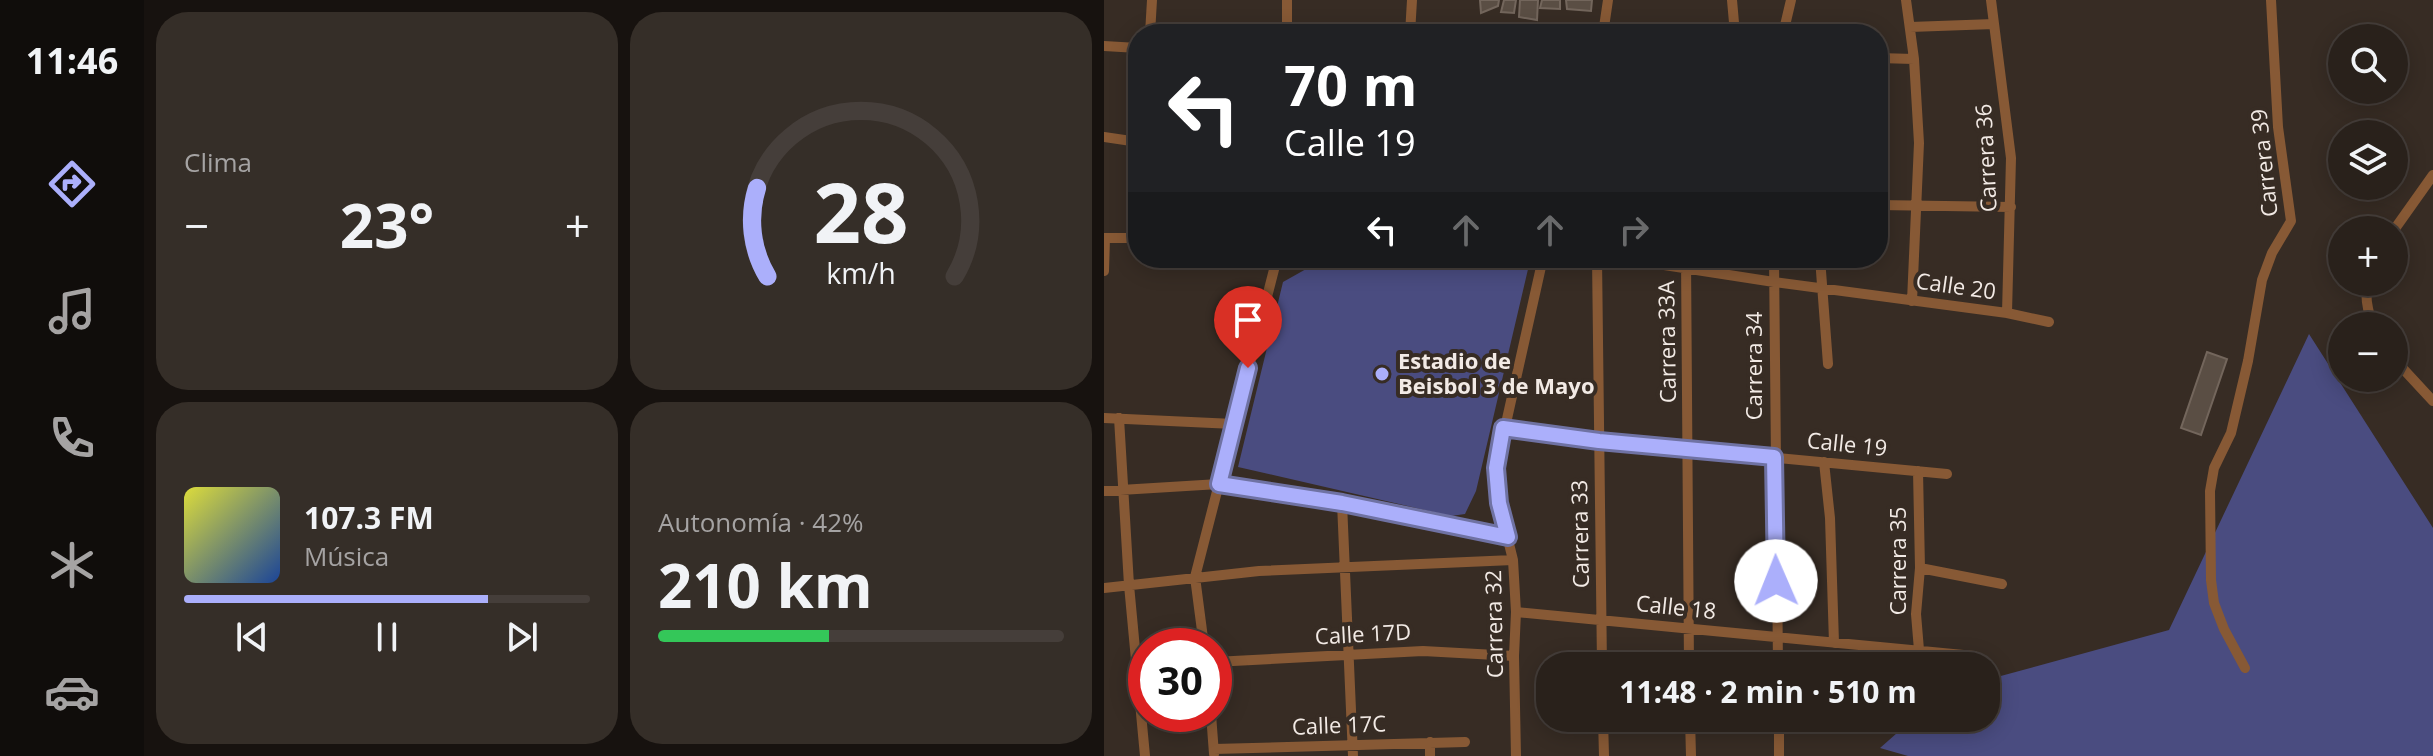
<!DOCTYPE html>
<html lang="es">
<head>
<meta charset="utf-8">
<style>
	body { margin:0; font-family:"Open Sans",sans-serif; background:#352e28; color:#f1f3f6; height:100vh; display:flex; flex-direction:column; font-size:30px; white-space:nowrap }
	* { box-sizing:border-box; margin:0 }
	p { font-size:26px; color:#a5a3a3 }
	.icon { flex:none; width:44px; height:44px; fill:none; stroke:currentColor; stroke-width:2; stroke-linecap:round; stroke-linejoin:round }
	.map { position:relative; flex:1; overflow:hidden }
	.panel { display:flex; flex-direction:column; gap:12px; padding:12px; background:#17120f; width:960px }
	.panel>* { flex:none }
	.guide { position:absolute; left:24px; top:24px; width:760px; height:244px; border-radius:32px; box-shadow:0 4px 20px #0003,0 0 0 2px #453e3a; background:#202124; color:#fff; overflow:hidden }
	.fabs { position:absolute; left:1224px; top:24px; display:grid; gap:16px }
	.fabs a { display:grid; place-items:center; width:80px; height:80px; border-radius:50%; background:#29211b; box-shadow:0 4px 20px #0003,0 0 0 2px #453e3a; font-size:40px }
	.speed { position:absolute; left:24px; top:628px; display:flex; gap:16px; font-size:40px; font-weight:700; text-align:center }
	.speed>* { display:grid; place-content:center; width:104px; height:104px; border-radius:50%; background:#29211b; box-shadow:0 4px 20px #0003,0 0 0 2px #453e3a; line-height:1 }
	.speed .limit { border:12px solid #d22; background:#fff; color:#111 }
	.pin { position:absolute; display:grid; place-items:center; width:68px; height:68px; color:#fff; margin:-82px -34px; border-radius:50% 50% 50% 0; rotate:-45deg; box-shadow:0 0 8px #0007 }
	.pin .icon { rotate:45deg }
	.me { position:absolute; width:88px; margin:-44px; rotate:359deg; stroke-linejoin:round; filter:drop-shadow(0 0 6px #0008) }
	.turn { display:flex; align-items:center; gap:28px; height:168px; padding:0 24px; font-size:36px }
	.turn .icon { width:104px; height:104px; stroke-width:2.5 }
	.turn b { display:block; font-size:56px; line-height:68px }
	.lanes { display:flex; align-items:center; height:76px; padding:0 24px; background:#0003; justify-content:center; gap:40px; direction:ltr }
	.lanes .off { opacity:.35 }
	.big { font-size:60px; font-weight:700; line-height:1.1 }
	.panel .card { flex:1; display:flex; flex-direction:column; justify-content:center; gap:12px; min-width:0; padding:0 28px; border-radius:32px; background:#352e28 }
	.panel .dial { align-items:center; gap:0 }
	.dial svg { height:208px; overflow:visible; fill:none; stroke:#453e3a; stroke-width:7; stroke-linecap:round; text-anchor:middle }
	.dial text { fill:#f1f3f6; stroke:none }
	.song { display:flex; align-items:center; gap:24px }
	.cover { width:96px; height:96px; border-radius:12px; background:linear-gradient(135deg,hsl(60 70% 55%),hsl(220 70% 35%)) }
	.played { height:8px; border-radius:4px; background:linear-gradient(90deg,#abaffb 75%,#453e3a 75%) }
	.keys { display:flex; justify-content:space-around; direction:ltr }
	.heat { display:flex; justify-content:space-between; align-items:center; font-size:44px; direction:ltr }
	.charge { height:12px; border-radius:6px; background:linear-gradient(90deg,#34c759 42%,#453e3a 0) }
	.panel .tiles { flex:1; display:grid; gap:12px; grid-template-columns:repeat(2,1fr) }
	.trip { position:absolute; left:432px; top:652px; width:464px; height:80px; border-radius:32px; background:#29211b; box-shadow:0 4px 20px #0003,0 0 0 2px #453e3a; font-weight:700; line-height:80px; text-align:center }
	main { display:flex; flex:1; min-height:0 }
	.dock { display:flex; flex-direction:column; width:144px; justify-content:space-around; align-items:center; background:#100d0b; color:#a5a3a3 }
	.dock .icon { width:56px; height:56px }
	.dock .selected { color:#abaffb }
	.dock b { font-size:36px; color:#f1f3f6 }
	.map>svg:first-child { display:block }
</style>
</head>
<body>
<main>
<nav class="dock">
<b>11:46</b>
<svg class="icon selected" aria-label="directions" viewBox="0 0 24 24"><path d="M12 3l9 9-9 9-9-9zM9 14v-3h6M13 9l2 2-2 2"/></svg>
<svg class="icon" aria-label="music" viewBox="0 0 24 24"><path d="M9 18V5l10-2v13"/><circle cx="6" cy="18" r="3"/><circle cx="16" cy="16" r="3"/></svg>
<svg class="icon" aria-label="phone" viewBox="0 0 24 24"><path d="M5 4h4l2 5-3 2q2 4 5 5l2-3 5 2v4C11 20 4 13 5 4z"/></svg>
<svg class="icon" aria-label="climate" viewBox="0 0 24 24"><path d="M12 3v18M4 7l16 10M4 17L20 7"/></svg>
<svg class="icon" aria-label="car" viewBox="0 0 24 24"><path d="M5 17H2v-5l4-1 3-4h7l3 4 3 1v5h-3M9 17h6M6 11h13"/><circle cx="7" cy="17" r="2"/><circle cx="17" cy="17" r="2"/></svg>
</nav>
<section class="panel">
<div class="tiles">
<div class="card"><p>Clima</p>
<div class="heat"><a>−</a><b class="big">23°</b><a>+</a></div>
</div>
<div class="card dial"><svg viewBox="0 0 100 80">
<path d="M14 69A42 42 0 1 1 86 69"/>
<path d="M14 69A42 42 0 0 1 10 35" stroke="#abaffb"/>
<text x="50" y="56" font-size="32" font-weight="700">28</text>
<text x="50" y="72" font-size="11">km/h</text>
</svg></div>
<div class="card">
<div class="song"><i class="cover"></i><div><b>107.3 FM</b><p>Música</p></div></div>
<div class="played"></div>
<div class="keys"><svg class="icon" aria-label="previous" viewBox="0 0 24 24"><path d="M18 5L8 12l10 7zM5 5v14"/></svg><svg class="icon" aria-label="pause" viewBox="0 0 24 24"><path d="M8 5v14M16 5v14"/></svg><svg class="icon" aria-label="next" viewBox="0 0 24 24"><path d="M6 5l10 7-10 7zM19 5v14"/></svg></div>
</div>
<div class="card"><p>Autonomía · 42%</p><b class="big">210 km</b><div class="charge"></div></div>
</div>
</section>
<div class="map">
<svg width="1329" height="756" viewBox="0 0 1329 756">
	<rect width="100%" height="100%" fill="#372c24"/>
	<!-- green -->
	<path fill="#4a4c80" d="M228 258 425 265 372 491 361 514 347 516 134 467 179 282 211 264Z
		M1205 334 1329 528V756H804L776 748 810 718H882V680L1065 630Z"/>
	<!-- building -->
	<path fill="#5a4e44" stroke="#73665c" stroke-width="2" d="M376 0H395L394 6 377 13Z
		M400 0H412L410 13 397 12Z
		M416 0H434L433 20 415 17Z
		M438 0H456V9L436 8Z
		M462 0H488L487 11 463 9Z
		M453 25 484 33 451 34Z
		M1103 352 1123 359 1097 435 1077 428Z"/>
	<g fill="none" stroke-linecap="round" stroke-linejoin="round">
		<!-- street -->
		<path stroke="#875935" stroke-width="10" d="M628 0 631 34
			M802 0 810 59 815 143 808 301
			M887 0 907 158 903 313
			M806 27 890 24
			M46 34 48 0
			M183 34V0
			M306 34 308 0
			M499 34 504 0
			M679 34 687 0
			M0 46 34 48
			M774 58 810 59
			M0 137 34 142
			M774 205 907 207
			M1290 230 1329 175
			M0 238H34
			M493 258 498 666
			M515 258 670 282 903 313 945 322
			M582 258 585 666
			M670 258 674 666
			M716 258 724 364
			M0 271 1 238
			M1264 282C1260 296 1264 312 1269 326
			M1290 359 1329 401
			M0 418 130 424
			M15 418 25 585 41 756
			M399 428 495 441 843 474
			M720 462 726 518 730 643
			M814 471 816 568 812 614 815 650
			M0 491 115 484 238 503 335 525 404 537
			M238 503 249 756
			M816 568 898 584
			M0 588 155 571 409 560
			M412 612 870 656
			M100 646 91 577 173 258
			M110 662 319 651 410 656
			M1141 668 1120 629 1110 603 1107 580 1106 491 1110 468 1127 433 1144 361 1158 280 1168 253 1187 221 1174 127 1167 0
			M107 714 110 754
			M499 718 500 756
			M586 718 587 756
			M675 718V756
			M110 749 361 742
			M326 756V742
			M412 756 410 656 412 612 409 560 395 503 392 468 439 258"/>
	</g>
	<g fill="none" stroke-linecap="round" stroke-linejoin="round">
		<!-- route casing -->
		<g stroke="#6f72a3" stroke-width="20">
			<path id="route" d="M144 368 115 484 238 503 404 537 395 503 392 468 399 428 495 441 670 457 672 581"/>
		</g>
		<!-- route -->
		<use href="#route" stroke="#abaffb" stroke-width="14"/>
	</g>
	<!-- markers -->
	<circle fill="#abaffb" stroke="#372c24" stroke-width="3" cx="278" cy="374" r="8"/>
	<g text-anchor="middle" stroke-width="8" stroke-linejoin="round" paint-order="stroke">
		<!-- street labels -->
		<g font-size="22" fill="#f2eae5" stroke="#372c24">
			<text transform="translate(882 158) rotate(-93)" y="8">Carrera 36</text>
			<text transform="translate(1160 163) rotate(-96)" y="8">Carrera 39</text>
			<text transform="translate(852 286) rotate(8)" y="8">Calle 20</text>
			<text transform="translate(563 342) rotate(-91)" y="8">Carrera 33A</text>
			<text transform="translate(650 366) rotate(-90)" y="8">Carrera 34</text>
			<text transform="translate(743 444) rotate(6)" y="8">Calle 19</text>
			<text transform="translate(476 534) rotate(-91)" y="8">Carrera 33</text>
			<text transform="translate(794 561) rotate(-90)" y="8">Carrera 35</text>
			<text transform="translate(572 607) rotate(6)" y="8">Calle 18</text>
			<text transform="translate(390 624) rotate(-91)" y="8">Carrera 32</text>
			<text transform="translate(259 634) rotate(-3)" y="8">Calle 17D</text>
			<text transform="translate(235 725) rotate(-2)" y="8">Calle 17C</text>
		</g>
		<!-- poi labels -->
		<g font-size="22" font-weight="bold" fill="#f2eae5" stroke="#372c24" text-anchor="start">
			<text x="294" y="369">Estadio de<tspan x="294" dy="25">Beisbol 3 de Mayo</tspan></text>
		</g>
	</g>
</svg>
<div class="fabs">
<a><svg class="icon" aria-label="search" viewBox="0 0 24 24"><circle cx="10" cy="10" r="6"/><path d="M15 15l6 6"/></svg></a>
<a><svg class="icon" aria-label="layers" viewBox="0 0 24 24"><path d="M12 4l9 5-9 5-9-5zM3 14l9 5 9-5"/></svg></a>
<a>+</a>
<a>−</a>
</div>
<div class="speed"><div class="limit">30</div></div>
<div class="pin" style="left:144px;top:368px;background:#d93025"><svg class="icon" aria-label="arrive" viewBox="0 0 24 24"><path d="M6 21V4h12l-3 4 3 4H6"/></svg></div>
<svg class="me" style="left:672px;top:581px" viewBox="-20 -20 40 40"><circle r="19" fill="#fff"/><path d="M0-13L10 11 0 6-10 11z" fill="#abaffb"/></svg>
<div class="trip">11:48 · 2 min · 510 m</div>
<div class="guide">
<div class="turn"><svg class="icon" aria-label="left" viewBox="0 0 24 24"><path d="M17 20v-9H6M10 6l-5 5 5 5"/></svg><div><b>70 m</b>Calle 19</div></div>
<div class="lanes"><svg class="icon" aria-label="left" viewBox="0 0 24 24"><path d="M17 20v-9H6M10 6l-5 5 5 5"/></svg><svg class="icon off" aria-label="ahead" viewBox="0 0 24 24"><path d="M12 20V5M6 11l6-6 6 6"/></svg><svg class="icon off" aria-label="ahead" viewBox="0 0 24 24"><path d="M12 20V5M6 11l6-6 6 6"/></svg><svg class="icon off" aria-label="right" viewBox="0 0 24 24"><path d="M7 20v-9h11M14 6l5 5-5 5"/></svg></div>
</div>
</div>
</main>
</body>
</html>
